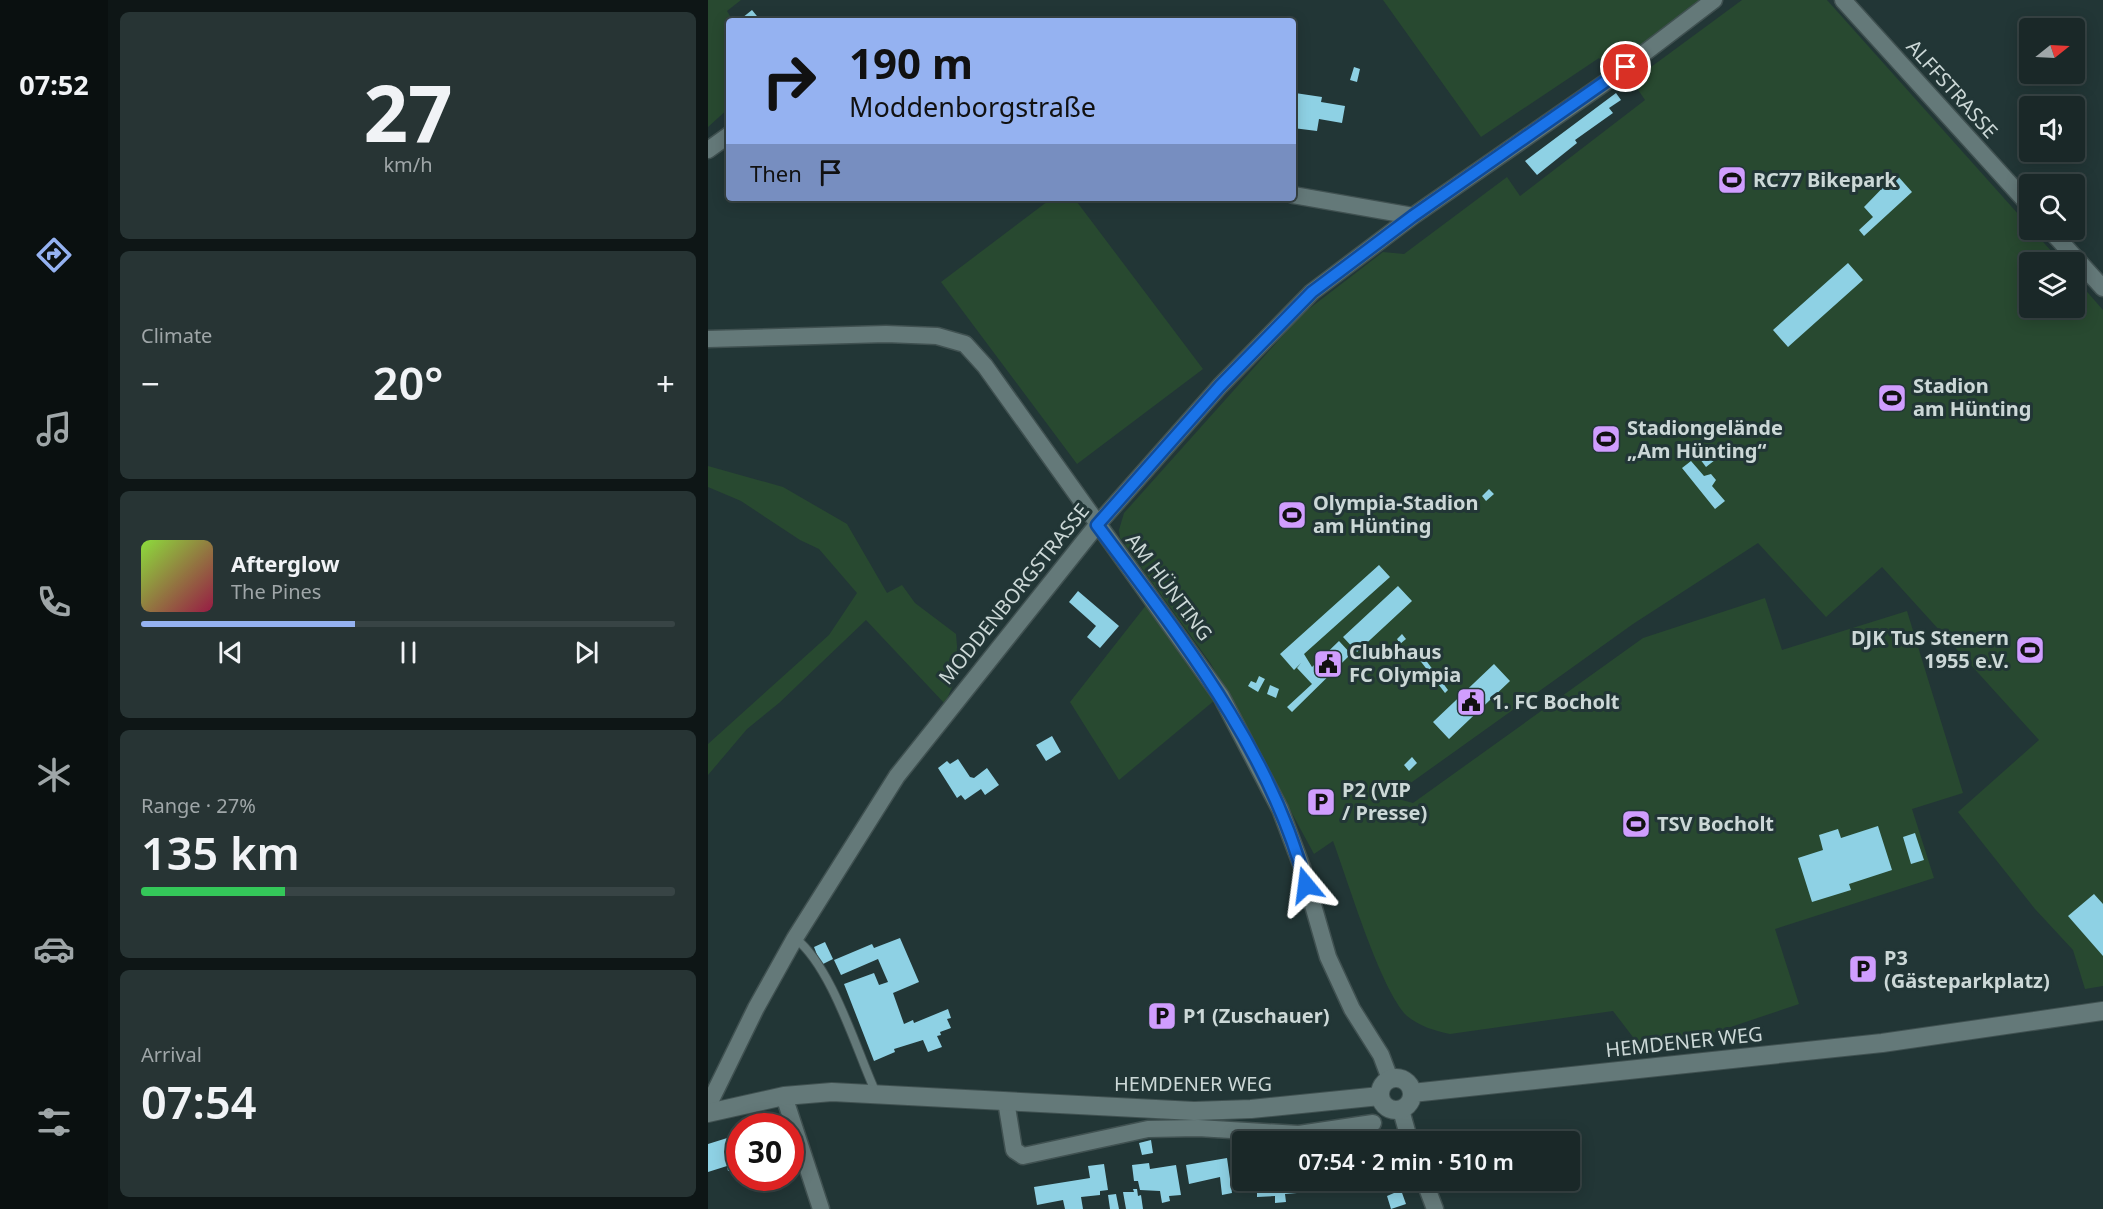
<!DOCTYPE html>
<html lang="en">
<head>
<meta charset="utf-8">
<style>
	body { margin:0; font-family:"Noto Sans",sans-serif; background:#273434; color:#f1f3f6; height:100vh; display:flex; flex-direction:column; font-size:22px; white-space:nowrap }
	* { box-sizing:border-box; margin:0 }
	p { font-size:20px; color:#9fa6a8 }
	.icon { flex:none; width:33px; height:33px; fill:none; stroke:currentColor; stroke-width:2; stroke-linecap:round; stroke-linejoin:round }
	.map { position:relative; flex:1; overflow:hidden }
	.drawer { display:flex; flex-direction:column; gap:12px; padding:12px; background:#0e1616; width:600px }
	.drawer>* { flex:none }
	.banner { position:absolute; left:18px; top:18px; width:570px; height:183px; border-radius:6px; box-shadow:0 3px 15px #0003,0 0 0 2px #384445; background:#95b2f1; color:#111; overflow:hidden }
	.needle { width:39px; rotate:72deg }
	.controls { position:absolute; left:1311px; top:18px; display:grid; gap:12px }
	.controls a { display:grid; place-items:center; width:66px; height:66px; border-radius:6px; background:#1a2828; box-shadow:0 3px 15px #0003,0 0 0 2px #384445; font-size:30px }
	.speed { position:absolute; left:18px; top:1113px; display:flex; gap:12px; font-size:30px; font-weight:700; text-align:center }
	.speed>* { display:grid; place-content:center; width:78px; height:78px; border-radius:50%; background:#1a2828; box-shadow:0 3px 15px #0003,0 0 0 2px #384445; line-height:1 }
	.speed .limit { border:9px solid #d22; background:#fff; color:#111 }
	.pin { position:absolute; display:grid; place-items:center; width:51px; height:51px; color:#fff; margin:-26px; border:3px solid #fff; border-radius:50%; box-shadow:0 2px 6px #0007 }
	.me { position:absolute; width:66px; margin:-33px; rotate:344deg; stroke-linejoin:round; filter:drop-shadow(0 0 4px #0008) }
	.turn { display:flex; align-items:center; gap:21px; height:126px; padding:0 24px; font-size:27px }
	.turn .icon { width:78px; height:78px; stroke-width:2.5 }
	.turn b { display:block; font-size:42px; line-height:51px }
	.then { display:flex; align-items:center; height:57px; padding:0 24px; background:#0003; gap:12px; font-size:22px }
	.big { font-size:45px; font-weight:600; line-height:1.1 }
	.drawer .card { flex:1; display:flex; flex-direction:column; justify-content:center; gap:9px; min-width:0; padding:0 21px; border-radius:9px; background:#273434 }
	.drawer .dial { align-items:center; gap:0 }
	.dial b { font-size:78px; line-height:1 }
	.song { display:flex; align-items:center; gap:18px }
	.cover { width:72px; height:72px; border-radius:9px; background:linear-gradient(135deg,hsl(90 70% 55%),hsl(340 70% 35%)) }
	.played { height:6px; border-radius:3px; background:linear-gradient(90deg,#95b2f1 40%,#384445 40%) }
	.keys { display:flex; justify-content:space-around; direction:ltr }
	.heat { display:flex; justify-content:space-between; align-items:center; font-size:33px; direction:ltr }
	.charge { height:9px; border-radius:4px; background:linear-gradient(90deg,#34c759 27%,#384445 0) }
	.trip { position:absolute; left:524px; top:1131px; width:348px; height:60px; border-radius:6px; background:#1a2828; box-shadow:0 3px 15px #0003,0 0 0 2px #384445; font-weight:600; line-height:60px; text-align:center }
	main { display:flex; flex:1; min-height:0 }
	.tab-bar { display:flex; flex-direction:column; width:108px; justify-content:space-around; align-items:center; background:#0a1010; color:#9fa6a8 }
	.tab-bar .icon { width:42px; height:42px }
	.tab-bar .current { color:#95b2f1 }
	.tab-bar b { font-size:27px; color:#f1f3f6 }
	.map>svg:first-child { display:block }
</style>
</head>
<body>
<main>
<nav class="tab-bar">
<b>07:52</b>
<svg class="icon current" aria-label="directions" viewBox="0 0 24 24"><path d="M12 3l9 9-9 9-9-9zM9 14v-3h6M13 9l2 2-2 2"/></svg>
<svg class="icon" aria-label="music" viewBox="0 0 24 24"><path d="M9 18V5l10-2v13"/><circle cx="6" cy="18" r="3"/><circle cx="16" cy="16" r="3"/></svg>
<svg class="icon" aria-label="phone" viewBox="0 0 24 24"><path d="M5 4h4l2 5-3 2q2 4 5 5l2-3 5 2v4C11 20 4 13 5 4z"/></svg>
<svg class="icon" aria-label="climate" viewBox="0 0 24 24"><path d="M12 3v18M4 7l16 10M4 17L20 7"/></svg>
<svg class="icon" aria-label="car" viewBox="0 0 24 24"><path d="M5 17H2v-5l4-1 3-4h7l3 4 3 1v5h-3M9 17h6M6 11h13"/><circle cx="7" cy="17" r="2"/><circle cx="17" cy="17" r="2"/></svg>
<svg class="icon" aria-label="filters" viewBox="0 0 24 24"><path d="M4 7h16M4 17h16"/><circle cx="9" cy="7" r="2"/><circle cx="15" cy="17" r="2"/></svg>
</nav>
<section class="drawer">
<div class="card dial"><b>27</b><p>km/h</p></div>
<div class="card"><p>Climate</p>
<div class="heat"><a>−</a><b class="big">20°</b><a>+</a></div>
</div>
<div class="card">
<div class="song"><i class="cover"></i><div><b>Afterglow</b><p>The Pines</p></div></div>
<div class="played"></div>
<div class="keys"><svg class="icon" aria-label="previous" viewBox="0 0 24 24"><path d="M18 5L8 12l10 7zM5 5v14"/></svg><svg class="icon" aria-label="pause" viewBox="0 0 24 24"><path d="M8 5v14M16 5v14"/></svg><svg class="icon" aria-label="next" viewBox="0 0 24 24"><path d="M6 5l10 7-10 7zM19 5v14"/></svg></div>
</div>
<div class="card"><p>Range · 27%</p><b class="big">135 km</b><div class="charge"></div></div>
<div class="card"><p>Arrival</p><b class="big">07:54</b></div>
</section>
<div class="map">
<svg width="1395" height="1209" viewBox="0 0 1395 1209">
	<rect width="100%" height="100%" fill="#223636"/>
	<!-- green -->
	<path fill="#284930" d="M0 0H33L19 11 25 21H21V108L0 127Z
		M675 0H996L902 72 891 58 773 137Z
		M1034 0H1119L1353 262H1322V308H1366L1367 278 1395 310V986L1377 989 1365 950 1327 909 1250 812 1331 740 1174 567 1118 617 1050 543 925 624 683 797 705 803 935 638 1057 598 1074 650 1199 611 1255 793 1204 809 1226 878 1067 929 1091 1004 1005 1033 928 1041 905 1011 742 1034C727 1031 711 1026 699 1016 672 989 640 881 625 841L606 854 503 664 412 538 411 530 416 513 593 315 675 252 696 254 799 177 812 196 937 100 924 81Z
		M344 198H366L495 369 369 464 233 282Z
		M0 466 75 487 139 524 179 593 194 585 207 603 248 634 251 670 237 704 158 620 71 703 39 729 0 775V744L121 635 149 593 111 549 92 540 33 501 0 487Z
		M439 604 507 700 411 780 362 702Z"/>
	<!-- building -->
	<path fill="#8ed1e4" d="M44 10 53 21H37L34 18Z
		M646 67 652 69 649 82 642 80Z
		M587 93 614 97 613 102 637 106 634 123 611 119 609 131 585 128Z
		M908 93 913 100 901 108 905 113 867 140 869 143 829 175 817 161Z
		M1188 174 1204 192 1156 236 1151 230 1165 217 1156 207Z
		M1140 263 1155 280 1080 347 1065 330Z
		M1000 452 1007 460 998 467 992 459Z
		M983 461 996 476 1003 474 1008 480 1004 486 1017 501 1007 509 974 468Z
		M781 489 786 494 778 501 774 496Z
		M671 565 682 577 596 654 604 667 631 641 643 654 584 712 579 707 604 684 589 668 593 663 586 670 572 654Z
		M690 586 704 601 649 652 635 637Z
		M370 591 411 626 392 648 379 637 388 626 361 602Z
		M694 634 698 639 692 644 689 639Z
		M708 647 740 690 737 693 704 650Z
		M786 664 802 681 741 739 725 722Z
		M551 676 557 679 550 692 540 686 543 681 548 683Z
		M562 685 571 689 568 698 559 694Z
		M344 736 353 752 338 761 328 745Z
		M704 757 709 763 701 771 696 765Z
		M250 759 262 777 266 778 279 768 291 785 277 795 273 789 257 800 253 795 249 798 230 768 239 761 242 764Z
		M1170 826 1184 870 1141 884 1143 890 1104 902 1090 858 1115 850 1111 835 1130 829 1133 838Z
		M1207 833 1216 860 1203 864 1195 837Z
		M1386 894 1395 904V956L1360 916Z
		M192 938 211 982 185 993 196 1024 205 1020 206 1023 240 1009 243 1018 239 1019 243 1028 232 1032 233 1035 229 1036 234 1047 220 1052 215 1040 186 1049 187 1052 166 1061 136 984 166 973 171 985 180 982 170 959 133 975 126 960 164 944 166 948Z
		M117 942 125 959 113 965 106 947Z
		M32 1134V1152L27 1153 29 1168 20 1171 19 1166 0 1172V1144Z
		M443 1140 445 1153 434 1155 431 1143Z
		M519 1158 524 1193 514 1195 512 1177 481 1184 478 1165Z
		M441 1163 442 1169 468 1165 473 1195 461 1196 462 1201 454 1203 452 1191 432 1190 430 1181H426L424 1165Z
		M396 1164 400 1190 392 1191V1195L373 1197 375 1209H357L355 1200 329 1205 326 1187 382 1178 380 1166Z
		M539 1180H600L601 1192 577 1194 578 1202 567 1203V1196L549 1197V1183L539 1184Z
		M613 1180H639L640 1186H637L638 1192 620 1193 619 1188 614 1189Z
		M664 1180H687L689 1185 668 1192Z
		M425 1189H429L430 1196 433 1195 435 1209H418L415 1192H426Z
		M693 1190 698 1204 683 1209 679 1196Z
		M408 1194 411 1209H402L400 1195Z"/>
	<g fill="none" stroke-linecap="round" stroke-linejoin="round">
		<!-- lane casing -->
		<g stroke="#405151" stroke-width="10">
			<path id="lane" d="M87 938C124 967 148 1049 168 1093"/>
		</g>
		<!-- street casing -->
		<g stroke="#405151" stroke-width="19">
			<path id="street" d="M1135 0 1322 206
				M0 150 21 135
				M585 195 705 216
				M1342 230 1395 288
				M0 339 178 334 229 336 257 344 277 366 513 696 572 809 594 867 620 957 644 1009 673 1055 682 1079
				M76 1096 113 1209
				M298 1101 306 1150 315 1156 440 1129 490 1128 591 1134 665 1123
				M0 1106 48 1008 87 938 189 776 389 525 512 386 604 292 705 216 901 80 1006 0
				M693 1110 702 1142
				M716 1180 727 1209"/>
		</g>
		<!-- secondary casing -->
		<g stroke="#405151" stroke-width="20">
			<path id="secondary" d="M672 1094a16 16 0 1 1 32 0a16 16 0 1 1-32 0Z
				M704 1093 1174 1043 1395 1011
				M0 1113 76 1096 124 1092 486 1111 543 1109 672 1096"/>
		</g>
		<!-- lane -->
		<use href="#lane" stroke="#647979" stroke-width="8"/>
		<!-- street -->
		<use href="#street" stroke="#647979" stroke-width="16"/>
		<!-- secondary -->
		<use href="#secondary" stroke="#647979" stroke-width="18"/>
	</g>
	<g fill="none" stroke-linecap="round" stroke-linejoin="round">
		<!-- route casing -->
		<g stroke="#114b97" stroke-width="15">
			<path id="route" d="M598 885C562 748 472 637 389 525L512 386 604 292 705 216 918 67"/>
		</g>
		<!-- route -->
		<use href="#route" stroke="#1a73e8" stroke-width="10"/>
	</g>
	<!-- icons -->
	<defs>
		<g id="stadium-square" transform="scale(1.5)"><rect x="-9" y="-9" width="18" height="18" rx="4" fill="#d09dfe" stroke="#223636"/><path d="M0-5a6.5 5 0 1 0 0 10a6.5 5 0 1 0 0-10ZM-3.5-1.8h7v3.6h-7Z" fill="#111"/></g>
		<g id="civic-square" transform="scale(1.5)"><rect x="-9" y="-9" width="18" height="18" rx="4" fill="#d09dfe" stroke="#223636"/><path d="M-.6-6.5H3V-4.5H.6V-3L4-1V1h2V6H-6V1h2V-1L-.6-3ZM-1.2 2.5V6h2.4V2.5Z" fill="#111"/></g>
		<g id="parking-square" transform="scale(1.5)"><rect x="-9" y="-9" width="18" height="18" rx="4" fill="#d09dfe" stroke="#223636"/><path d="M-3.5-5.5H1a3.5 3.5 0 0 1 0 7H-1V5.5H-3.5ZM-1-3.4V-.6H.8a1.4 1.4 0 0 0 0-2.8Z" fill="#111"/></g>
	</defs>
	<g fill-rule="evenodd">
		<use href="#stadium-square" x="1024" y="180"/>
		<use href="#stadium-square" x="1184" y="398"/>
		<use href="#stadium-square" x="898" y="439"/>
		<use href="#stadium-square" x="584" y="515"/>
		<use href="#stadium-square" x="1322" y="650"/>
		<use href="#civic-square" x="620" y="664"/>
		<use href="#civic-square" x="763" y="702"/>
		<use href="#parking-square" x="613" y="802"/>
		<use href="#stadium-square" x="928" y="824"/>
		<use href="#parking-square" x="1155" y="969"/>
		<use href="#parking-square" x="454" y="1016"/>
	</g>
	<g text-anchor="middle" stroke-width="6" stroke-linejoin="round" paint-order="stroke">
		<!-- street labels -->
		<g font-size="20" fill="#ccd8d7" stroke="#223636">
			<text transform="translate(1244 89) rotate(48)" y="7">ALFFSTRASSE</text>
			<text transform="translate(461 587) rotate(53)" y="7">AM HÜNTING</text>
			<text transform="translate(306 594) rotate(-51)" y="7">MODDENBORGSTRASSE</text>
			<text transform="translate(976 1042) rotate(-6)" y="7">HEMDENER WEG</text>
			<text x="485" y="1091">HEMDENER WEG</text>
		</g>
		<!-- poi labels -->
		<g font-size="20" font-weight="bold" fill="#ccd8d7" stroke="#223636" text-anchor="start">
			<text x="1045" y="187">RC77 Bikepark</text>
			<text x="1205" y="393">Stadion<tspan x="1205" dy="23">am Hünting</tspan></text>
			<text x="919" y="435">Stadiongelände<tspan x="919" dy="23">„Am Hünting“</tspan></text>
			<text x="605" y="510">Olympia-Stadion<tspan x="605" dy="23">am Hünting</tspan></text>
			<text x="1301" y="645" text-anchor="end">DJK TuS Stenern<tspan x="1301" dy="23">1955 e.V.</tspan></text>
			<text x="641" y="659">Clubhaus<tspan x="641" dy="23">FC Olympia</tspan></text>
			<text x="784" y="709">1. FC Bocholt</text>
			<text x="634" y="797">P2 (VIP<tspan x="634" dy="23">/ Presse)</tspan></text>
			<text x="949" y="831">TSV Bocholt</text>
			<text x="1176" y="965">P3<tspan x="1176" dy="23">(Gästeparkplatz)</tspan></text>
			<text x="475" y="1023">P1 (Zuschauer)</text>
		</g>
	</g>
</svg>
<div class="controls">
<a><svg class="needle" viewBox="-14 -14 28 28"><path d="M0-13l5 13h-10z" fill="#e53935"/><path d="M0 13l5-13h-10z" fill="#9fa6a8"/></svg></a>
<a><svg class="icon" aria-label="sound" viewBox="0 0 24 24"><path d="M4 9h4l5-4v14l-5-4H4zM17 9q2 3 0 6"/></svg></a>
<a><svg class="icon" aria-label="search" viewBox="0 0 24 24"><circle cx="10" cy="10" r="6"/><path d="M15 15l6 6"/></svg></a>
<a><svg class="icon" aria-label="layers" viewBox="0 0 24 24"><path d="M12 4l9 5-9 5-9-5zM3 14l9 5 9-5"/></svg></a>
</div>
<div class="speed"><div class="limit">30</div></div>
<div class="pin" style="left:918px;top:67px;background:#d93025"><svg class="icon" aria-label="arrive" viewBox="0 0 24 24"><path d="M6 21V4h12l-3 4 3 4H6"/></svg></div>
<svg class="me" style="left:598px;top:885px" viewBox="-20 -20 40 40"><path d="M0-17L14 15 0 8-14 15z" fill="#1a73e8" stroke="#fff" stroke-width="4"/></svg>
<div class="trip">07:54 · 2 min · 510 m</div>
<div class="banner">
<div class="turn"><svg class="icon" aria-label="right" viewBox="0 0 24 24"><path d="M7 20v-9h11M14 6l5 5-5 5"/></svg><div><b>190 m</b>Moddenborgstraße</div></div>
<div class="then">Then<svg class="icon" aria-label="arrive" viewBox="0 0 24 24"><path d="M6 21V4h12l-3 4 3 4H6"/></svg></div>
</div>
</div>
</main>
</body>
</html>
